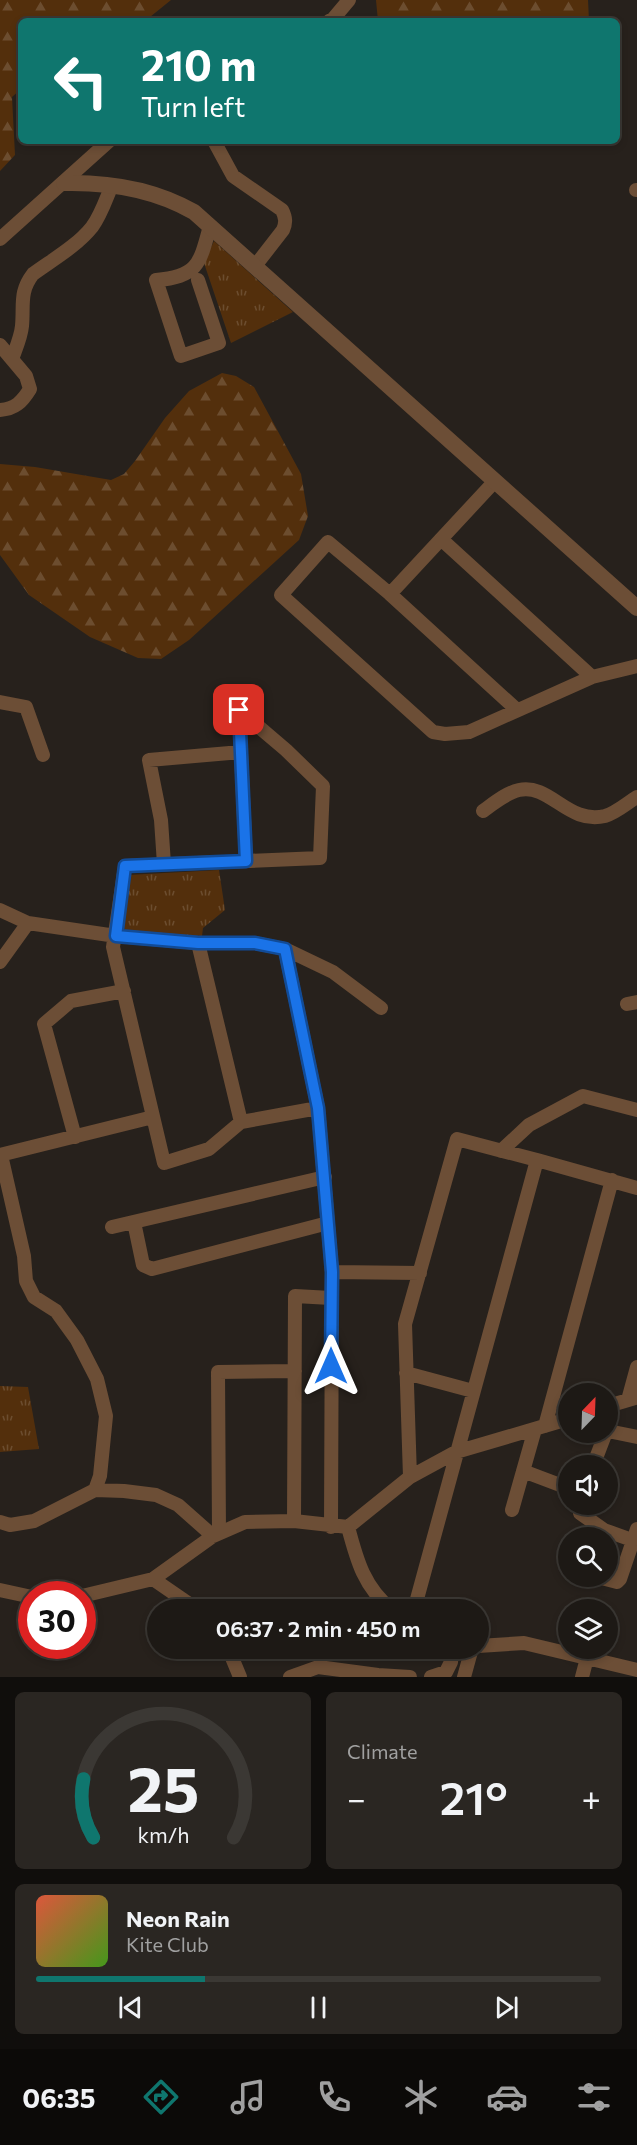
<!DOCTYPE html>
<html lang="en">
<head>
<meta charset="utf-8">
<style>
	body { margin:0; font-family:Commissioner,sans-serif; background:#2a2622; color:#f1f3f6; height:100vh; display:flex; flex-direction:column; font-size:22px; white-space:nowrap }
	* { box-sizing:border-box; margin:0 }
	p { font-size:20px; color:#a0a0a0 }
	.icon { flex:none; width:33px; height:33px; fill:none; stroke:currentColor; stroke-width:2; stroke-linecap:round; stroke-linejoin:round }
	.map { position:relative; height:1677px; overflow:hidden }
	.details { display:flex; flex-direction:column; gap:15px; padding:15px; background:#100e0c; flex:1 }
	.details>* { flex:none }
	.hud { position:absolute; left:18px; top:18px; width:602px; height:126px; border-radius:9px; box-shadow:0 3px 9px #0003,0 0 0 2px #3b3834; background:#0f766e; color:#fff; overflow:hidden }
	.needle { width:39px; rotate:23deg }
	.fabs { position:absolute; left:558px; top:1383px; display:grid; gap:12px }
	.fabs a { display:grid; place-items:center; width:60px; height:60px; border-radius:50%; background:#1d1915; box-shadow:0 3px 9px #0003,0 0 0 2px #3b3834; font-size:30px }
	.speed { position:absolute; left:18px; top:1581px; display:flex; gap:12px; font-size:30px; font-weight:700; text-align:center }
	.speed>* { display:grid; place-content:center; width:78px; height:78px; border-radius:50%; background:#1d1915; box-shadow:0 3px 9px #0003,0 0 0 2px #3b3834; line-height:1 }
	.speed .limit { border:9px solid #d22; background:#fff; color:#111 }
	.pin { position:absolute; display:grid; place-items:center; width:51px; height:51px; color:#fff; margin:-26px; border-radius:12px; box-shadow:0 3px 9px #0006 }
	.me { position:absolute; width:66px; margin:-33px; rotate:0deg; stroke-linejoin:round; filter:drop-shadow(0 0 4px #0008) }
	.turn { display:flex; align-items:center; gap:21px; height:126px; padding:0 24px; font-size:27px }
	.turn .icon { width:78px; height:78px; stroke-width:2.5 }
	.turn b { display:block; font-size:42px; line-height:51px }
	.big { font-size:45px; font-weight:600; line-height:1.1 }
	.details .tile { flex:1; display:flex; flex-direction:column; justify-content:center; gap:9px; min-width:0; padding:0 21px; border-radius:9px; background:#2a2622 }
	.details .dial { align-items:center; gap:0 }
	.dial svg { height:156px; overflow:visible; fill:none; stroke:#3b3834; stroke-width:7; stroke-linecap:round; text-anchor:middle }
	.dial text { fill:#f1f3f6; stroke:none }
	.song { display:flex; align-items:center; gap:18px }
	.cover { width:72px; height:72px; border-radius:9px; background:linear-gradient(135deg,hsl(10 70% 55%),hsl(100 70% 35%)) }
	.played { height:6px; border-radius:3px; background:linear-gradient(90deg,#0f766e 30%,#3b3834 30%) }
	.keys { display:flex; justify-content:space-around; direction:ltr }
	.heat { display:flex; justify-content:space-between; align-items:center; font-size:33px; direction:ltr }
	.details .tiles { flex:1; display:grid; gap:15px; grid-template-columns:1fr 1fr }
	.tile:last-child { grid-column:span 2 }
	.trip { position:absolute; left:147px; top:1599px; width:342px; height:60px; border-radius:30px; background:#1d1915; box-shadow:0 3px 9px #0003,0 0 0 2px #3b3834; font-weight:600; line-height:60px; text-align:center }
	.tab-bar { display:flex; height:96px; justify-content:space-around; align-items:center; background:#0c0a08; color:#a0a0a0 }
	.tab-bar .icon { width:42px; height:42px }
	.tab-bar .selected { color:#0f766e }
	.tab-bar b { font-size:27px; color:#f1f3f6 }
	.map>svg:first-child { display:block }
</style>
</head>
<body>
<div class="map">
<svg width="637" height="1677" viewBox="0 0 637 1677">
	<defs>
		<pattern id="forest-firs" width="22" height="20" patternUnits="userSpaceOnUse" patternTransform="scale(1.5)"><rect width="22" height="20" fill="#532f0c"/><path d="M5 1l3.5 6h-7zM16 11l3.5 6h-7z" fill="#6c4d2f"/></pattern>
		<pattern id="park-tufts" width="24" height="20" patternUnits="userSpaceOnUse" patternTransform="scale(1.5)"><rect width="24" height="20" fill="#532f0c"/><path d="M3 7l-1-3M5 7V3M7 7l1-3M15 17l-1-3M17 17v-4M19 17l1-3" fill="none" stroke="#6c4d2f"/></pattern>
	</defs>
	<rect width="100%" height="100%" fill="#27211c"/>
	<!-- forest -->
	<path fill="url(#forest-firs)" d="M0 0H171L145 21H21V89L12 97 15 155 0 171Z
		M376 0H588L589 21H378Z
		M222 373 236 376 254 387 301 474 308 516 299 540 189 640 161 659 138 658 90 637 29 595 0 555V464L35 467 111 480 124 474 135 461 165 418 189 391Z"/>
	<!-- park -->
	<path fill="url(#park-tufts)" d="M214 241 293 312 231 343 204 263Z
		M219 870 225 910 203 928 202 936 128 932 121 926 128 875Z
		M0 1386 28 1387 39 1449 0 1452Z"/>
	<g fill="none" stroke-linecap="round" stroke-linejoin="round">
		<!-- minor -->
		<path stroke="#6c4e36" stroke-width="14" d="M329 21 333 19 349 0
			M214 141 233 176 282 210C286 218 286 223 283 230L255 266
			M636 190H637
			M0 239 109 141
			M198 280 219 343 181 356 156 280C198 277 200 263 210 226
			M0 345 26 376 30 389C22 402 15 409 0 410
			M12 359C16 348 21 337 22 326 24 305 19 292 33 274 52 260 77 246 92 227 101 215 106 199 112 185
			M441 539 592 677
			M390 594 495 481
			M0 702 26 707 43 755
			M517 710 390 594 328 542 281 595 433 732 445 734 469 732 592 677 637 666
			M483 811C494 803 506 793 519 790 550 783 568 825 605 816 616 813 627 803 637 797
			M246 861 239 710 286 750 323 786 320 858 125 866 113 947 164 1163 209 1149 241 1122 318 1108 285 949
			M164 864 161 820 149 760 241 752
			M0 910 28 923 116 936 198 943H255L285 949 333 972 381 1008
			M198 943 241 1122
			M0 962 28 923
			M627 1004 637 1002
			M318 1108 332 1272 331 1527
			M75 1137 44 1024 71 1001 124 991
			M501 1151 529 1125 583 1096 637 1110
			M0 1155 153 1117
			M1 1155 24 1256 26 1281 34 1297 56 1311 77 1340 97 1379 106 1416 100 1476 95 1490
			M134 1222 143 1265 152 1269 328 1223
			M112 1227 325 1177
			M332 1272 420 1273
			M406 1373 473 1391
			M628 1400 637 1367
			M608 1406 635 1398
			M545 1426 612 1180
			M608 1431 637 1437
			M593 1466 606 1432
			M523 1471 568 1488
			M410 1477 405 1324 457 1139 537 1160
			M512 1510 535 1429
			M580 1513 604 1530 632 1540
			M294 1521 295 1296 331 1298
			M0 1522 10 1525 34 1521 95 1490 124 1491 156 1495 178 1505 213 1536
			M348 1527C357 1561 364 1587 392 1610
			M219 1533 218 1372 295 1371
			M594 1576 617 1582 620 1579 637 1529
			M153 1579 198 1610
			M0 1590 32 1597
			M82 1596 153 1579 213 1536 245 1522 294 1521 348 1527 410 1477 456 1452 568 1419
			M414 1610 537 1160 637 1188
			M478 1646 524 1643 637 1670
			M228 1648 240 1677
			M290 1677 318 1667 378 1675 410 1677
			M431 1677 446 1672 451 1662 452 1652
			M464 1677 472 1648
			M582 1677 587 1658"/>
		<!-- tertiary -->
		<path stroke="#6c4e36" stroke-width="16" d="M64 183C110 182 154 189 194 212L637 608"/>
	</g>
	<g fill="none" stroke-linecap="round" stroke-linejoin="round">
		<!-- route casing -->
		<g stroke="#114b97" stroke-width="15">
			<path id="route" d="M239 710 246 861 125 866 116 936 198 943H255L285 949 318 1108 332 1272 331 1366"/>
		</g>
		<!-- route -->
		<use href="#route" stroke="#1a73e8" stroke-width="10"/>
	</g>
</svg>
<div class="fabs">
<a><svg class="needle" viewBox="-14 -14 28 28"><path d="M0-13l5 13h-10z" fill="#e53935"/><path d="M0 13l5-13h-10z" fill="#a0a0a0"/></svg></a>
<a><svg class="icon" aria-label="sound" viewBox="0 0 24 24"><path d="M4 9h4l5-4v14l-5-4H4zM17 9q2 3 0 6"/></svg></a>
<a><svg class="icon" aria-label="search" viewBox="0 0 24 24"><circle cx="10" cy="10" r="6"/><path d="M15 15l6 6"/></svg></a>
<a><svg class="icon" aria-label="layers" viewBox="0 0 24 24"><path d="M12 4l9 5-9 5-9-5zM3 14l9 5 9-5"/></svg></a>
</div>
<div class="speed"><div class="limit">30</div></div>
<div class="pin" style="left:239px;top:710px;background:#d93025"><svg class="icon" aria-label="arrive" viewBox="0 0 24 24"><path d="M6 21V4h12l-3 4 3 4H6"/></svg></div>
<svg class="me" style="left:331px;top:1366px" viewBox="-20 -20 40 40"><path d="M0-17L14 15 0 8-14 15z" fill="#1a73e8" stroke="#fff" stroke-width="4"/></svg>
<div class="trip">06:37 · 2 min · 450 m</div>
<div class="hud">
<div class="turn"><svg class="icon" aria-label="left" viewBox="0 0 24 24"><path d="M17 20v-9H6M10 6l-5 5 5 5"/></svg><div><b>210 m</b>Turn left</div></div>
</div>
</div>
<section class="details">
<div class="tiles">
<div class="tile dial"><svg viewBox="0 0 100 80">
<path d="M14 69A42 42 0 1 1 86 69"/>
<path d="M14 69A42 42 0 0 1 9 39" stroke="#0f766e"/>
<text x="50" y="56" font-size="32" font-weight="700">25</text>
<text x="50" y="72" font-size="11">km/h</text>
</svg></div>
<div class="tile"><p>Climate</p>
<div class="heat"><a>−</a><b class="big">21°</b><a>+</a></div>
</div>
<div class="tile">
<div class="song"><i class="cover"></i><div><b>Neon Rain</b><p>Kite Club</p></div></div>
<div class="played"></div>
<div class="keys"><svg class="icon" aria-label="previous" viewBox="0 0 24 24"><path d="M18 5L8 12l10 7zM5 5v14"/></svg><svg class="icon" aria-label="pause" viewBox="0 0 24 24"><path d="M8 5v14M16 5v14"/></svg><svg class="icon" aria-label="next" viewBox="0 0 24 24"><path d="M6 5l10 7-10 7zM19 5v14"/></svg></div>
</div>
</div>
</section>
<nav class="tab-bar">
<b>06:35</b>
<svg class="icon selected" aria-label="directions" viewBox="0 0 24 24"><path d="M12 3l9 9-9 9-9-9zM9 14v-3h6M13 9l2 2-2 2"/></svg>
<svg class="icon" aria-label="music" viewBox="0 0 24 24"><path d="M9 18V5l10-2v13"/><circle cx="6" cy="18" r="3"/><circle cx="16" cy="16" r="3"/></svg>
<svg class="icon" aria-label="phone" viewBox="0 0 24 24"><path d="M5 4h4l2 5-3 2q2 4 5 5l2-3 5 2v4C11 20 4 13 5 4z"/></svg>
<svg class="icon" aria-label="climate" viewBox="0 0 24 24"><path d="M12 3v18M4 7l16 10M4 17L20 7"/></svg>
<svg class="icon" aria-label="car" viewBox="0 0 24 24"><path d="M5 17H2v-5l4-1 3-4h7l3 4 3 1v5h-3M9 17h6M6 11h13"/><circle cx="7" cy="17" r="2"/><circle cx="17" cy="17" r="2"/></svg>
<svg class="icon" aria-label="filters" viewBox="0 0 24 24"><path d="M4 7h16M4 17h16"/><circle cx="9" cy="7" r="2"/><circle cx="15" cy="17" r="2"/></svg>
</nav>
</body>
</html>
